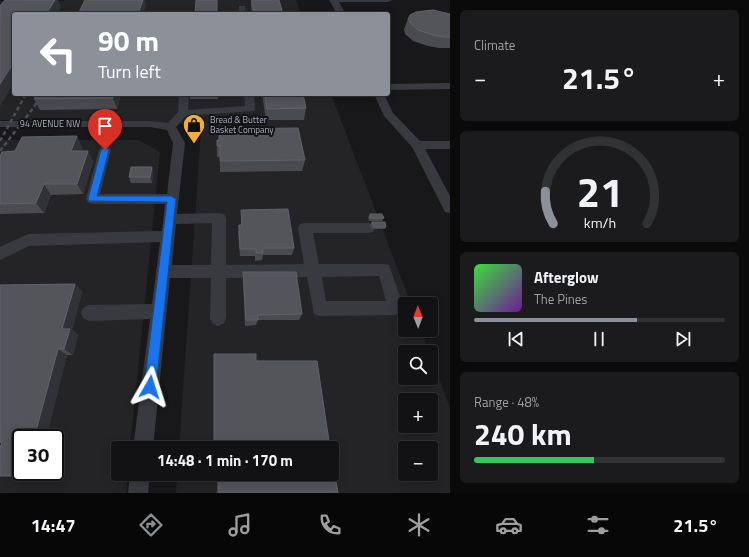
<!DOCTYPE html>
<html lang="en">
<head>
<meta charset="utf-8">
<style>
	body { margin:0; font-family:"Titillium Web",sans-serif; background:#1b1b1d; color:#f1f3f6; height:100vh; display:flex; flex-direction:column; font-size:15px; white-space:nowrap }
	* { box-sizing:border-box; margin:0 }
	p { font-size:13px; color:#9c9ea0 }
	.icon { flex:none; width:22px; height:22px; fill:none; stroke:currentColor; stroke-width:2; stroke-linecap:round; stroke-linejoin:round }
	.map { position:relative; flex:1; overflow:hidden }
	.panel { display:flex; flex-direction:column; gap:10px; padding:10px; background:#0a0a0b; width:299px }
	.panel>* { flex:none }
	.hud { position:absolute; left:12px; top:12px; width:378px; height:84px; border-radius:4px; box-shadow:0 2px 10px #0003,0 0 0 1px #313234; background:#8c9099; color:#fff; overflow:hidden }
	.needle { width:26px; rotate:359deg }
	.controls { position:absolute; left:398px; top:297px; display:grid; gap:8px }
	.controls a { display:grid; place-items:center; width:40px; height:40px; border-radius:4px; background:#121214; box-shadow:0 2px 10px #0003,0 0 0 1px #313234; font-size:20px }
	.speed { position:absolute; left:12px; top:429px; display:flex; gap:8px; font-size:20px; font-weight:700; text-align:center }
	.speed>* { display:grid; place-content:center; width:52px; height:52px; border-radius:50%; background:#121214; box-shadow:0 2px 10px #0003,0 0 0 1px #313234; line-height:1 }
	.speed .limit { border:2px solid #111; border-radius:6px; background:#fff; color:#111 }
	.pin { position:absolute; display:grid; place-items:center; width:34px; height:34px; color:#fff; margin:-41px -17px; border-radius:50% 50% 50% 0; rotate:-45deg; box-shadow:0 0 4px #0007 }
	.pin .icon { rotate:45deg }
	.me { position:absolute; width:44px; margin:-22px; rotate:6deg; stroke-linejoin:round; filter:drop-shadow(0 0 3px #0008) }
	.turn { display:flex; align-items:center; gap:14px; height:84px; padding:0 20px; font-size:18px }
	.turn .icon { width:52px; height:52px; stroke-width:2.5 }
	.turn b { display:block; font-size:28px; line-height:34px }
	.big { font-size:30px; font-weight:700; line-height:1.1 }
	.panel .tile { flex:1; display:flex; flex-direction:column; justify-content:center; gap:6px; min-width:0; padding:0 14px; border-radius:6px; background:#1b1b1d }
	.panel .dial { align-items:center; gap:0 }
	.dial svg { height:104px; overflow:visible; fill:none; stroke:#313234; stroke-width:7; stroke-linecap:round; text-anchor:middle }
	.dial text { fill:#f1f3f6; stroke:none }
	.song { display:flex; align-items:center; gap:12px }
	.cover { width:48px; height:48px; border-radius:6px; background:linear-gradient(135deg,hsl(120 70% 55%),hsl(280 70% 35%)) }
	.played { height:4px; border-radius:2px; background:linear-gradient(90deg,#8c9099 65%,#313234 65%) }
	.keys { display:flex; justify-content:space-around; direction:ltr }
	.heat { display:flex; justify-content:space-between; align-items:center; font-size:22px; direction:ltr }
	.charge { height:6px; border-radius:3px; background:linear-gradient(90deg,#34c759 48%,#313234 0) }
	.trip { position:absolute; left:111px; top:441px; width:228px; height:40px; border-radius:4px; background:#121214; box-shadow:0 2px 10px #0003,0 0 0 1px #313234; font-weight:700; line-height:40px; text-align:center }
	.dock { display:flex; height:64px; justify-content:space-around; align-items:center; background:#070708; color:#9c9ea0 }
	.dock .icon { width:28px; height:28px }
	.dock .selected { color:#8c9099 }
	.dock b { font-size:18px; color:#f1f3f6 }
	main { display:flex; flex:1; min-height:0 }
	.map>svg:first-child { display:block }
</style>
</head>
<body>
<main>
<div class="map">
<svg width="450" height="493" viewBox="0 0 450 493">
	<rect width="100%" height="100%" fill="#18181a"/>
	<!-- built -->
	<path fill="#242427" fill-rule="evenodd" d="M64 0H296L301 14H14V94H331L411 304H405V330H421L429 352H405V378H431V357L450 408V493H176L177 474H332V448H179L201 131 187 124 0 120V1H64ZM405 400H431V426H405ZM405 448H431V474H405Z
		M0 140H139L160 152 130 448H118V474H128L126 493H0ZM21 438H55V472H21Z"/>
	<g fill="none" stroke-linecap="round" stroke-linejoin="round">
		<!-- minor -->
		<path fill="#393a3f" fill-rule="evenodd" d="M329 0H392L388 2H339L345 14H337Z
			M239 6H245L246 14H238Z
			M450 83V89L388 90V84Z
			M179 94H189L188 110 245 106 244 94H254L255 109 254 111 186 116 176 127 185 143 177 214 219 213 224 214 226 218V265L304 264 298 228 300 224 305 223H368L373 224 375 228 373 232 368 233H313L319 264H384L389 265 404 308 402 313 396 315 320 316 314 314 307 277 226 278V318L224 323 218 326 212 323 210 318 211 278H170L153 448H133L150 319 89 321 83 318 81 313 83 308 89 305 152 304 160 242 29 246 0 260V247L28 234 162 231 165 204H92L88 202 86 199 99 150 101 147H109L111 150 100 194H167L173 143 167 130 150 127H0V121H150L168 123 178 112ZM212 223 211 265H172L176 224ZM379 276 386 301H326L322 277Z
			M374 94H384L393 113 420 141H450V149H425L450 196V213L445 212 412 147 384 116Z
			M130 474H150L148 493H128Z"/>
		<!-- rail -->
		<path stroke="#4c4e54" stroke-width="2.5" stroke-dasharray="4 3" stroke-linecap="butt" d="M0 141 26 94
			M0 151 34 107 42 94"/>
	</g>
	<!-- wall -->
	<path fill="#494b4f" d="M251 0H252L283 14H252L251 6Z
		M450 14V48H439L428 46 413 41 405 34 404 29 408 19Z
		M36 94H121L117 109 40 110 34 99Z
		M190 94H218V99H190Z
		M262 94H303L306 108 304 120H266Z
		M77 136 82 148 81 151H88L93 162 83 194 51 195 44 213 0 214V156Z
		M217 140 305 160 302 171 220 172V157H217Z
		M152 167 153 172 152 183H131L129 177Z
		M241 210 294 248 292 255H263L262 260 255 261V256H240L238 232 239 225H241Z
		M370 214 384 218 382 221H369L368 217Z
		M372 222 386 227 385 229H372L370 225Z
		M243 272 302 314 299 320H258L256 325 245 326 243 279Z
		M75 284 82 292 72 330 78 335 73 355H67L46 438H21V472H38L37 474 24 476H0V448L2 443H0V285Z"/>
	<!-- shaded-wall -->
	<path fill="#313235" d="M55 0H58L61 7 57 14H46Z
		M143 0H145L146 6 143 14H138Z
		M14 62V83L0 106V84Z
		M115 94H121L117 109 113 98Z
		M77 136 82 148 77 162 71 151Z
		M88 151 93 162 83 194 77 184Z
		M152 167 153 172 152 183 150 177Z
		M44 184 51 195 44 213 36 203Z
		M75 284 82 292 72 330 78 335 73 355 64 349 62 329Z
		M58 349 67 355 46 438H34Z
		M25 472H38L37 474 24 476Z"/>
	<!-- building -->
	<path fill="#54555b" stroke="#61636a" d="M5 0H55L46 14H14V62L0 84V6Z
		M85 0H143L138 14H78Z
		M196 0H217V14H195Z
		M252 0H279L283 14H254Z
		M433 10 450 14V37H444L433 35 418 30 410 23 408 19 410 15 416 12Z
		M36 94H115L113 98 34 99Z
		M265 94H303L306 108 267 109Z
		M298 128 305 160 220 161V146H217V140H219V129Z
		M77 136 71 151H88L77 184H44L36 203 0 204V156L2 152 15 151 22 137Z
		M131 167H152L150 177H129Z
		M288 209 294 248H263V253H256V249H240L239 225H242L241 210Z
		M370 214H382L384 218H371Z
		M372 222H385L386 227H374Z
		M243 272H296L302 314 257 315 258 320H246Z
		M75 284 62 329H70L64 349H58L34 438H21V472H25L24 476H0V448L2 442H0V285Z
		M214 354H256V361H317L330 448H214Z
		M332 458 338 493H218V474H332Z"/>
	<!-- route -->
	<path fill="#1a73e8" stroke="#114b97" d="M105 147 109 150 97 196H171L176 199 156 387 154 391 150 393 146 391 144 387 167 202 89 201 88 199 101 150Z"/>
	<!-- icons -->
	<defs>
		<g id="shop-pin" transform="scale(1.15)"><path d="M0 17L-7.5 6A9.5 9.5 0 1 1 7.5 6Z" fill="#f0af3a" stroke="#131315"/><path d="M-5-2.5h2.3a2.7 3.5 0 0 1 5.4 0H5L5.5 6h-11ZM-1.5-2.5h3a1.5 2.3 0 0 0-3 0Z" fill="#111"/></g>
	</defs>
	<g fill-rule="evenodd">
		<use href="#shop-pin" x="194" y="125"/>
	</g>
	<g text-anchor="middle" stroke-width="4" stroke-linejoin="round" paint-order="stroke">
		<!-- far-poi labels -->
		<g font-size="9" fill="#aaafba" stroke="#131315" text-anchor="start">
			<text x="210" y="123">Bread &amp; Butter<tspan x="210" dy="10">Basket Company</tspan></text>
		</g>
		<!-- far-street labels -->
		<g font-size="9" fill="#aaafba" stroke="#131315">
			<text x="50" y="127">94 AVENUE NW</text>
		</g>
	</g>
</svg>
<div class="controls">
<a><svg class="needle" viewBox="-14 -14 28 28"><path d="M0-13l5 13h-10z" fill="#e53935"/><path d="M0 13l5-13h-10z" fill="#9c9ea0"/></svg></a>
<a><svg class="icon" aria-label="search" viewBox="0 0 24 24"><circle cx="10" cy="10" r="6"/><path d="M15 15l6 6"/></svg></a>
<a>+</a>
<a>−</a>
</div>
<div class="speed"><div class="limit">30</div></div>
<div class="pin" style="left:105px;top:150px;background:#d93025"><svg class="icon" aria-label="arrive" viewBox="0 0 24 24"><path d="M6 21V4h12l-3 4 3 4H6"/></svg></div>
<svg class="me" style="left:150px;top:387px" viewBox="-20 -20 40 40"><path d="M0-17L14 15 0 8-14 15z" fill="#1a73e8" stroke="#fff" stroke-width="4"/></svg>
<div class="trip">14:48 · 1 min · 170 m</div>
<div class="hud">
<div class="turn"><svg class="icon" aria-label="left" viewBox="0 0 24 24"><path d="M17 20v-9H6M10 6l-5 5 5 5"/></svg><div><b>90 m</b>Turn left</div></div>
</div>
</div>
<section class="panel">
<div class="tile"><p>Climate</p>
<div class="heat"><a>−</a><b class="big">21.5°</b><a>+</a></div>
</div>
<div class="tile dial"><svg viewBox="0 0 100 80">
<path d="M14 69A42 42 0 1 1 86 69"/>
<path d="M14 69A42 42 0 0 1 8 44" stroke="#8c9099"/>
<text x="50" y="56" font-size="32" font-weight="700">21</text>
<text x="50" y="72" font-size="11">km/h</text>
</svg></div>
<div class="tile">
<div class="song"><i class="cover"></i><div><b>Afterglow</b><p>The Pines</p></div></div>
<div class="played"></div>
<div class="keys"><svg class="icon" aria-label="previous" viewBox="0 0 24 24"><path d="M18 5L8 12l10 7zM5 5v14"/></svg><svg class="icon" aria-label="pause" viewBox="0 0 24 24"><path d="M8 5v14M16 5v14"/></svg><svg class="icon" aria-label="next" viewBox="0 0 24 24"><path d="M6 5l10 7-10 7zM19 5v14"/></svg></div>
</div>
<div class="tile"><p>Range · 48%</p><b class="big">240 km</b><div class="charge"></div></div>
</section>
</main>
<nav class="dock">
<b>14:47</b>
<svg class="icon selected" aria-label="directions" viewBox="0 0 24 24"><path d="M12 3l9 9-9 9-9-9zM9 14v-3h6M13 9l2 2-2 2"/></svg>
<svg class="icon" aria-label="music" viewBox="0 0 24 24"><path d="M9 18V5l10-2v13"/><circle cx="6" cy="18" r="3"/><circle cx="16" cy="16" r="3"/></svg>
<svg class="icon" aria-label="phone" viewBox="0 0 24 24"><path d="M5 4h4l2 5-3 2q2 4 5 5l2-3 5 2v4C11 20 4 13 5 4z"/></svg>
<svg class="icon" aria-label="climate" viewBox="0 0 24 24"><path d="M12 3v18M4 7l16 10M4 17L20 7"/></svg>
<svg class="icon" aria-label="car" viewBox="0 0 24 24"><path d="M5 17H2v-5l4-1 3-4h7l3 4 3 1v5h-3M9 17h6M6 11h13"/><circle cx="7" cy="17" r="2"/><circle cx="17" cy="17" r="2"/></svg>
<svg class="icon" aria-label="filters" viewBox="0 0 24 24"><path d="M4 7h16M4 17h16"/><circle cx="9" cy="7" r="2"/><circle cx="15" cy="17" r="2"/></svg>
<b>21.5°</b>
</nav>
</body>
</html>
